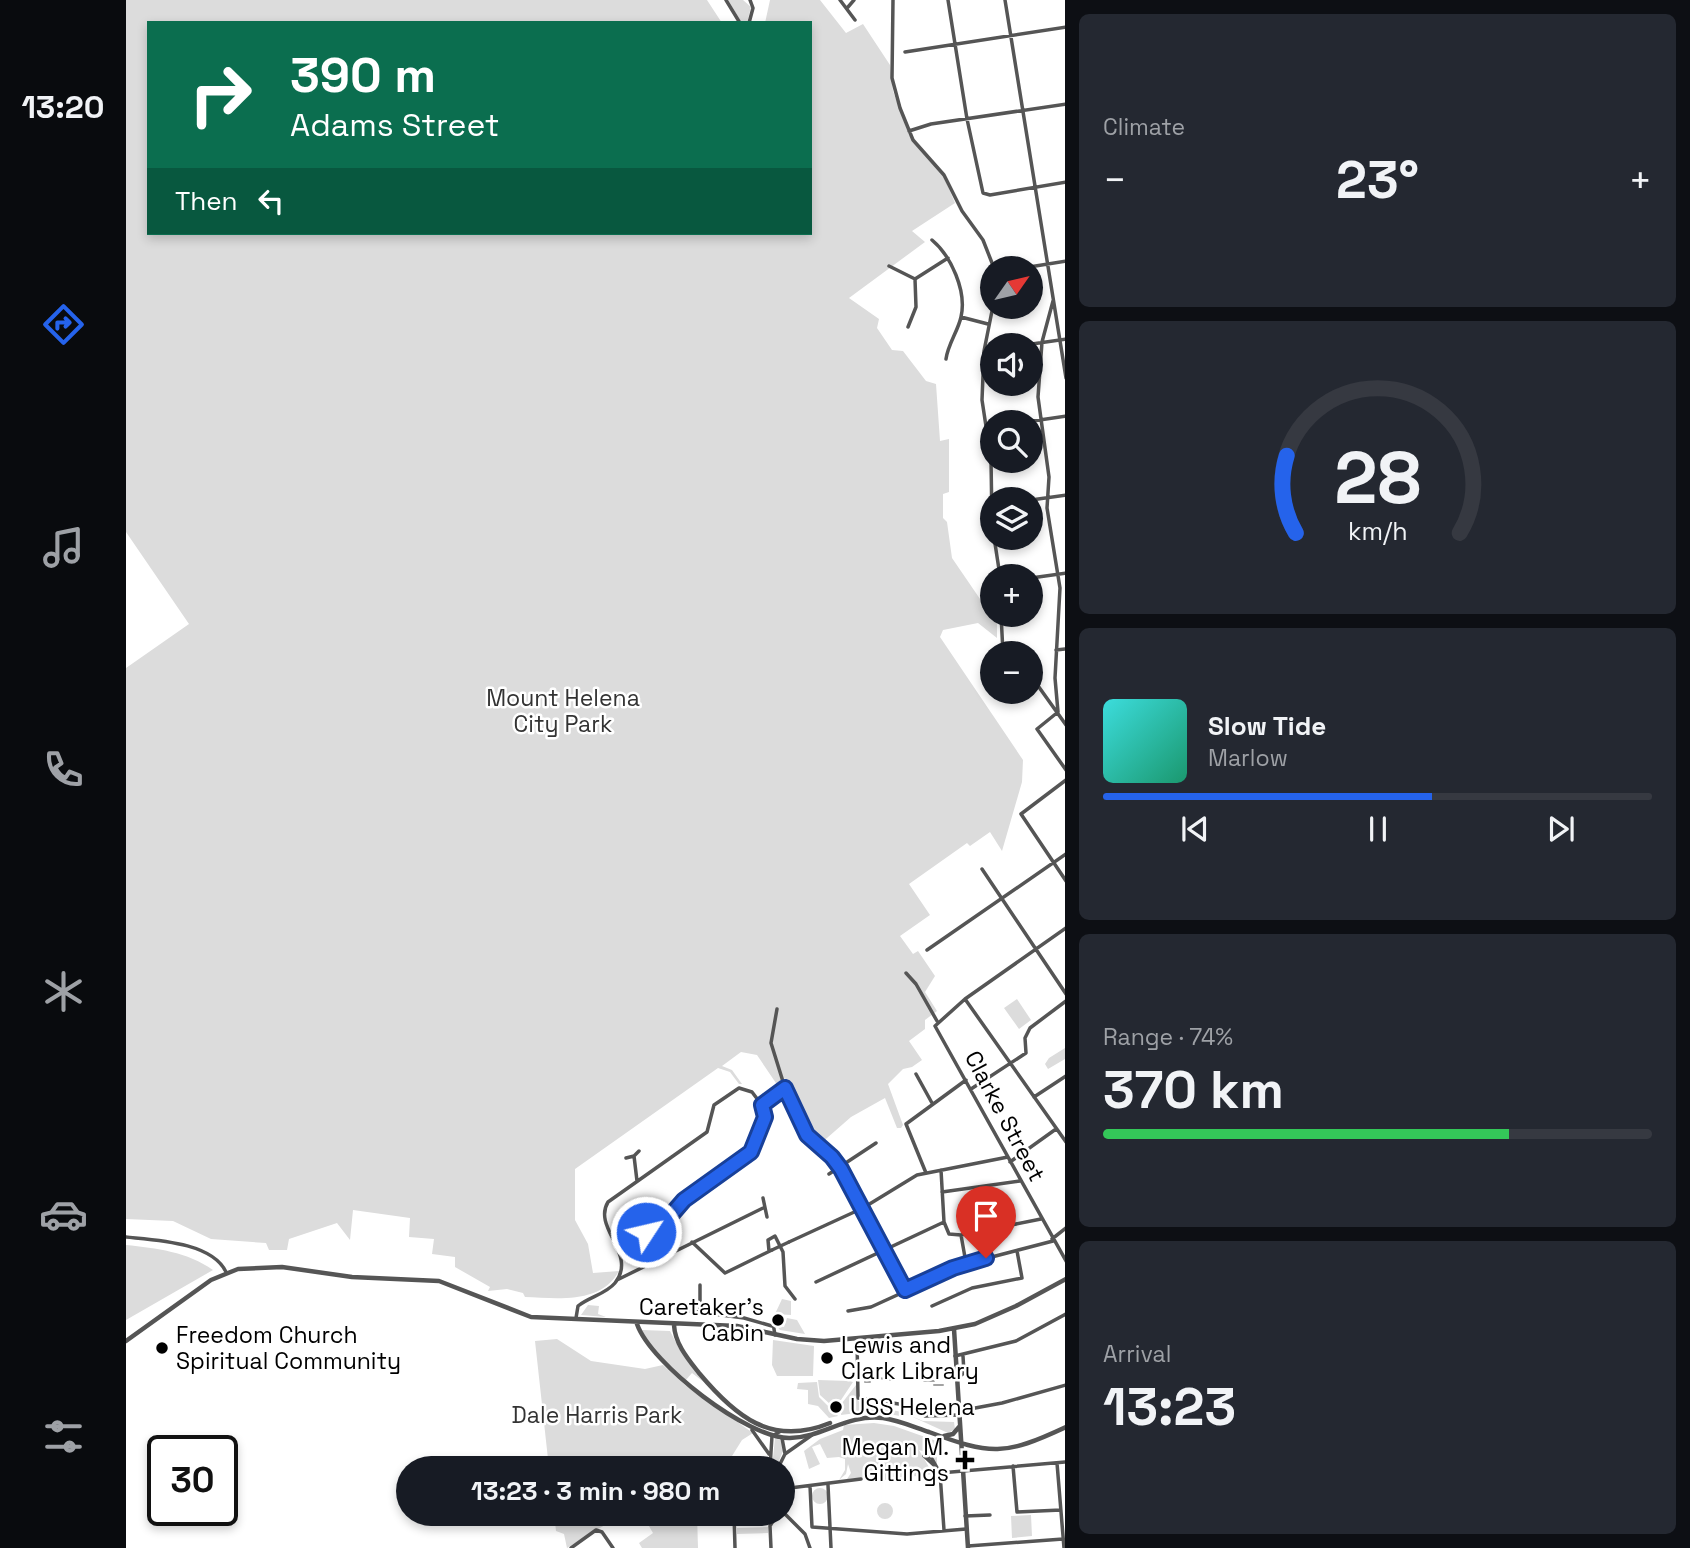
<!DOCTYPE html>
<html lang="en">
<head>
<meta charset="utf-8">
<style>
	body { margin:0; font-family:"Space Grotesk",sans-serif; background:#242831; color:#f1f3f6; height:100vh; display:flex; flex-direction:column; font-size:26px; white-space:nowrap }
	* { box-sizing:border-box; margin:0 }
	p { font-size:23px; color:#9ea1a6 }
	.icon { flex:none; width:38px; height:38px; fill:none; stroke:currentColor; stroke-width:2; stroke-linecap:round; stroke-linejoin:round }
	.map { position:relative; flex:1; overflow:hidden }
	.side { display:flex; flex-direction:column; gap:14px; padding:14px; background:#0d0f14; width:625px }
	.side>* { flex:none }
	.top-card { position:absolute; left:21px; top:21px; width:665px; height:214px; border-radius:0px; box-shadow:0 4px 10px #0003; background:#0b6e4f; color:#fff; overflow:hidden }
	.needle { width:46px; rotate:56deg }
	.buttons { position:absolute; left:854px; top:256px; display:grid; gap:14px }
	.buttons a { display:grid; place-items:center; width:63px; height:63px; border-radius:50%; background:#171b24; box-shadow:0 4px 10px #0003; font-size:35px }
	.speed { position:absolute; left:21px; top:1435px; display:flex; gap:14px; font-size:35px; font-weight:700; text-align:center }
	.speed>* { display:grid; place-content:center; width:91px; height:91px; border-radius:50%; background:#171b24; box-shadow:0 4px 10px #0003; line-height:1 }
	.speed .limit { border:4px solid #111; border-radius:10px; background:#fff; color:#111 }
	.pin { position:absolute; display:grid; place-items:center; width:60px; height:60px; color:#fff; margin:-72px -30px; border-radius:50% 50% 50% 0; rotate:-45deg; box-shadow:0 0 7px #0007 }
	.pin .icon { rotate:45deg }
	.me { position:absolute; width:77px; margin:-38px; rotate:55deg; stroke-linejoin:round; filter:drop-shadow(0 0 5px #0008) }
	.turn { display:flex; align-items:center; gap:24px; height:147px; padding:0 28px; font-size:32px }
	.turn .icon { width:91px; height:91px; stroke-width:2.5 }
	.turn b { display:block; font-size:49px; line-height:60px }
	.then { display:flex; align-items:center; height:66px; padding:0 28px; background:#0003; gap:14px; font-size:26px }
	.big { font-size:52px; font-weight:600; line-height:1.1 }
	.side .widget { flex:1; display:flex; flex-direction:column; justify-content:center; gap:10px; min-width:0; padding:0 24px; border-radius:10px; background:#242831 }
	.side .dial { align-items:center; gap:0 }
	.dial svg { height:182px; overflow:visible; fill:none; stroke:#363941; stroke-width:7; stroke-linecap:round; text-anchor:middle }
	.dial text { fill:#f1f3f6; stroke:none }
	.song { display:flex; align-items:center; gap:21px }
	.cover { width:84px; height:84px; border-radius:10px; background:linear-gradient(135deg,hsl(180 70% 55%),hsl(160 70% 35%)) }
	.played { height:7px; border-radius:4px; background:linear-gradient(90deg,#2563eb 60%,#363941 60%) }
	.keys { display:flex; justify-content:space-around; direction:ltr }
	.heat { display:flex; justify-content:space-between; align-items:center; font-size:38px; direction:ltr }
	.charge { height:10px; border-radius:5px; background:linear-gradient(90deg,#34c759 74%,#363941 0) }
	.trip { position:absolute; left:270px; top:1456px; width:399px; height:70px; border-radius:35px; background:#171b24; box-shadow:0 4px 10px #0003; font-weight:600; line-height:70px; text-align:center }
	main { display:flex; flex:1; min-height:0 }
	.tab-bar { display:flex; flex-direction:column; width:126px; justify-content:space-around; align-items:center; background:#090b0e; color:#9ea1a6 }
	.tab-bar .icon { width:49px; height:49px }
	.tab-bar .current { color:#2563eb }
	.tab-bar b { font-size:32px; color:#f1f3f6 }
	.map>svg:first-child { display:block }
</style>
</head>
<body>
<main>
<nav class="tab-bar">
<b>13:20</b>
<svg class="icon current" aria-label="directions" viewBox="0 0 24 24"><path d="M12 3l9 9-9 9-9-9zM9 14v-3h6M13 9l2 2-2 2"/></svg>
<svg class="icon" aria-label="music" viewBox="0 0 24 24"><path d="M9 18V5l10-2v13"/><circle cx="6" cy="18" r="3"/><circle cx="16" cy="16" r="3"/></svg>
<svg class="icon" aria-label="phone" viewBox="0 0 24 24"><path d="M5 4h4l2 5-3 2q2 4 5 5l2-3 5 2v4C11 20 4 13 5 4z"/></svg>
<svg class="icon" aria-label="climate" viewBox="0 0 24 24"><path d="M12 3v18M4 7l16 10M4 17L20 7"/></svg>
<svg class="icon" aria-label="car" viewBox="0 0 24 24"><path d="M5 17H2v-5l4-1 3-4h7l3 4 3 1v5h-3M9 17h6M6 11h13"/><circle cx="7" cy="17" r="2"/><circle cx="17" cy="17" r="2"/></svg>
<svg class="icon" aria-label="filters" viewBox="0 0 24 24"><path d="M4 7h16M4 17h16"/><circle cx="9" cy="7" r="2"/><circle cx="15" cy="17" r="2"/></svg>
</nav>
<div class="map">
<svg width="940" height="1548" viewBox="0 0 940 1548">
	<rect width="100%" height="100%" fill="#fff"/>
	<!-- green -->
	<path fill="#dcdcdc" d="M0 0H581L596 23H23V233H684V23H639L644 0H694L720 33 737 24 764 65 767 91 783 135 817 175 829 203 786 231 799 242 723 298 753 319 751 328 766 350 777 351 800 381 810 384 814 441 823 439V492L817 494V518L821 522 826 558 865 615 871 614V638L852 623 817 630 814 637 897 760 896 782 876 851 864 832 844 846 841 843 783 884 804 915 774 936 787 954 792 951 809 976 799 992 811 1011 799 1020V1029L783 1041 796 1060 786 1067 777 1069 762 1084 777 1125 775 1128H771L759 1098 725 1117 693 1145 684 1136 659 1078 654 1089 631 1055 615 1052 596 1066 606 1070 616 1084H613L604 1072 592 1068 449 1169V1220L462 1244 467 1273 493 1271C475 1305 429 1298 399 1297L397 1293 381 1289 362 1291 364 1287 329 1267V1257L306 1254 308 1239 283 1237 284 1218 227 1210 224 1240 211 1223 163 1239 161 1250H143L140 1243 85 1239 47 1221 0 1219V668L63 624 0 532Z
		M602 0H617L625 7 621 23H616Z
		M891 999 905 1020 893 1029 878 1008Z
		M939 1048V1059L922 1069 919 1064 923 1058Z
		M0 1245C30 1248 62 1252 87 1270L0 1320Z
		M656 1299 665 1301V1315L649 1314Z
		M462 1305 473 1306 472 1314 480 1317 455 1315Z
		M661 1318 671 1320 679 1334 654 1330 650 1325 658 1327Z
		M516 1330 544 1331 556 1354 579 1383 566 1373 559 1381 522 1343Z
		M431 1339 465 1361 519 1369 537 1365 559 1385 627 1433 616 1440 606 1456 575 1459 569 1468H423L409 1341Z
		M647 1340 688 1346 687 1376H651L646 1365Z
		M692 1380 723 1381 727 1382 715 1400 704 1404 694 1395Z
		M691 1382 693 1397 712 1416 703 1418 692 1406 682 1404V1390L671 1389 672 1383Z
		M730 1385V1397L736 1406 771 1411 775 1412 774 1416 746 1411 715 1415 716 1403Z
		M778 1413 797 1421 828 1422 829 1429 822 1433Z
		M748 1423 768 1426 816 1443 811 1457V1467L806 1454 793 1450 807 1474 741 1482 737 1478 721 1479 725 1473 722 1464 720 1474 713 1480 719 1470V1459L713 1457 701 1458 694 1444 686 1447 694 1464 683 1469 678 1451 694 1439 717 1430 718 1425Z
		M649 1438 656 1441 657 1451 650 1468H646Z
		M686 1496a8 8 0 1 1 16 0a8 8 0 1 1-16 0Z
		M751 1511a8 8 0 1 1 16 0a8 8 0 1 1-16 0Z
		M428 1514H497L441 1548 438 1534 430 1531Z
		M516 1514H571L572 1548H516L513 1543 527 1533Z
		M905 1515 906 1536 886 1538 885 1516Z
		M642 1527V1533L611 1534V1528Z"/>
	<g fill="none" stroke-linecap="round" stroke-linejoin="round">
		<!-- stream -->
		<path stroke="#a3a3a3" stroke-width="2" d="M752 1378 767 1380
			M798 1381H808
			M739 1382H744
			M808 1385H817"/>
		<!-- minor -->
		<path stroke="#555" stroke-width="3.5" d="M600 0 614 23
			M714 0 729 20
			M767 0 766 78 774 108 787 140 818 175 836 211 857 240 868 268
			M822 0 841 119 857 193 864 195 940 182
			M879 0 940 378
			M722 7 728 0
			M623 23 627 8 624 0
			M779 52 940 27
			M783 131 805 124 940 104
			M806 240C825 256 841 291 835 317 832 331 822 344 820 359
			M763 266 789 279 790 307 782 327
			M897 268 940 261
			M789 279 822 258
			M927 301 916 342 912 397 923 477 921 508 934 588 929 678 932 712 911 729 940 770
			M835 317 862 324
			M899 345 940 339
			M858 351 866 350
			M900 422 940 416
			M905 500 940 495
			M866 523 865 459 856 400 858 351 867 306
			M868 537 874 576
			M905 578 940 573
			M875 614 877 653
			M930 650 940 649
			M905 676 940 725
			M886 691V692
			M940 780 895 814 940 881
			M856 869 940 994
			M940 928 839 999 809 1026 940 1261
			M801 950 940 854
			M780 973 790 984 811 1021
			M839 999 940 1142
			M790 1074 806 1103
			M659 1088 681 1135 706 1157 715 1169 779 1290
			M845 1089 900 1053 899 1038 904 1028 940 1001
			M908 1097 940 1076
			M636 1105 659 1088 645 1043 651 1009
			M500 1158 508 1156
			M884 1162 930 1129
			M815 1170 818 1222 823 1234 835 1235 915 1219
			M800 1173 780 1124 840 1080
			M703 1174 750 1143
			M511 1181 508 1156 513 1151
			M860 1187 869 1228
			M816 1192 894 1181
			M637 1198 641 1217
			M835 1235 840 1263
			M0 1237C29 1240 86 1242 100 1272
			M926 1239 940 1228
			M566 1242 599 1273 646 1250
			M663 1242 737 1208 791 1175 882 1157
			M643 1251 642 1240 649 1236 657 1252 659 1286 669 1299
			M491 1280 637 1208
			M690 1282 818 1222
			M574 1285V1311
			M806 1306 846 1288 896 1278 891 1251
			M550 1309 618 1318 646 1326
			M722 1311 745 1307 839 1264 927 1241
			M450 1318 452 1306C463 1297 480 1294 489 1283 512 1254 466 1228 482 1202L581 1132 588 1105 613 1088 626 1092 638 1108 639 1117 625 1152 558 1200 539 1221 492 1246
			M647 1323 649 1335
			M731 1338 732 1398 773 1404 799 1416 833 1415
			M829 1356 890 1341 940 1314
			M831 1378 838 1373 837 1356
			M833 1411 876 1403 940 1385
			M626 1430 643 1454
			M659 1454 686 1435
			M931 1463 938 1548
			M887 1466 891 1512 935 1510
			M607 1468V1461
			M644 1468 646 1436 655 1431
			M652 1468 659 1454 656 1438
			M811 1468 798 1456 805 1457 814 1473 818 1530
			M814 1473 940 1462
			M702 1485 705 1548
			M684 1486 686 1527 781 1534 840 1529
			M656 1489 735 1479
			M656 1511 679 1534 684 1548
			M608 1514 609 1548
			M839 1516 864 1515
			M842 1546 937 1539
			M445 1548 470 1530 476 1532 487 1548
			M645 1548 644 1526 647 1521"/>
		<!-- tertiary -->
		<path stroke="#555" stroke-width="4.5" d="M511 1324C525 1364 622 1439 664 1438 698 1437 720 1414 757 1418 772 1420 788 1427 803 1432 865 1455 878 1456 940 1427
			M548 1325C549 1344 562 1359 573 1373 609 1416 645 1447 704 1423
			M828 1329 842 1548
			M0 1341 85 1280 112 1269 156 1267 226 1277 313 1281 405 1317 611 1326 671 1339 698 1341 813 1331 849 1324 890 1306 940 1279
			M818 1436 827 1434 833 1427"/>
		<!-- minor-bridge -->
		<path stroke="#555" stroke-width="3.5" d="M646 1250 663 1242"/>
	</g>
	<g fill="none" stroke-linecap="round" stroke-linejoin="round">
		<!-- route casing -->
		<g stroke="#184099" stroke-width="18">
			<path id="route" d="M520 1232 539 1222 558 1200 625 1152 639 1117 636 1105 659 1088 681 1135 706 1157 715 1169 779 1290 827 1268 860 1258"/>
		</g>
		<!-- route -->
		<use href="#route" stroke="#2563eb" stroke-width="12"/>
	</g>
	<!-- markers -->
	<g fill="#000" stroke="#fff" stroke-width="2.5">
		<circle cx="652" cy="1320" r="7"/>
		<circle cx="36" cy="1348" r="7"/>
		<circle cx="701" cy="1358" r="7"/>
		<circle cx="710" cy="1407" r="7"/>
		<path d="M835.5 1449.5h7v7h7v7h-7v7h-7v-7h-7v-7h7z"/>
	</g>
	<g text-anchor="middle" stroke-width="5" stroke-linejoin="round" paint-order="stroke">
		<!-- park labels -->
		<g font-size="23" fill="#333" stroke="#fff">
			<text x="437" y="706">Mount Helena<tspan x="437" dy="26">City Park</tspan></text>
			<text x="471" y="1423">Dale Harris Park</text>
		</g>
		<!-- street labels -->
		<g font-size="23" fill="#000" stroke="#fff">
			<text transform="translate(879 1116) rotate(62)" y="8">Clarke Street</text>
		</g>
		<!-- poi labels -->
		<g font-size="23" fill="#000" stroke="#fff" text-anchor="start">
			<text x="638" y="1315" text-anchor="end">Caretaker's<tspan x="638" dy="26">Cabin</tspan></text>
			<text x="50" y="1343">Freedom Church<tspan x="50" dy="26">Spiritual Community</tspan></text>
			<text x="715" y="1353">Lewis and<tspan x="715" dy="26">Clark Library</tspan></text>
			<text x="724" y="1415">USS Helena</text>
			<text x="823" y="1455" text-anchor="end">Megan M.<tspan x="823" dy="26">Gittings</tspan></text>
		</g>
	</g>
</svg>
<div class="buttons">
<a><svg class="needle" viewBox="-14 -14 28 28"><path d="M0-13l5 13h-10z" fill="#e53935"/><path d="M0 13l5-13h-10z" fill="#9ea1a6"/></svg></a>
<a><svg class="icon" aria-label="sound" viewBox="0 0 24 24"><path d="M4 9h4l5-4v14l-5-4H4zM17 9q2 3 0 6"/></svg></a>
<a><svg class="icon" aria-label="search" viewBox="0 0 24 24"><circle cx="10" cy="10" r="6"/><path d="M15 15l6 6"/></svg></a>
<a><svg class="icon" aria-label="layers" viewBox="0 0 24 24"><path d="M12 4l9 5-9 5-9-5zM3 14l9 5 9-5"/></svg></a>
<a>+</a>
<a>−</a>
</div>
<div class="speed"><div class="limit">30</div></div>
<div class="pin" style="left:860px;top:1258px;background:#d93025"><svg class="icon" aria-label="arrive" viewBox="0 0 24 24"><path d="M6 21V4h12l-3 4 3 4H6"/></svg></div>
<svg class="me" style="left:520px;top:1232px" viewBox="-20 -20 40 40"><circle r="17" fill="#2563eb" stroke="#fff" stroke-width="3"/><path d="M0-11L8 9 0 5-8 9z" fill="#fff"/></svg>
<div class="trip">13:23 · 3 min · 980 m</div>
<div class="top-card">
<div class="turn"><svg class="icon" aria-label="right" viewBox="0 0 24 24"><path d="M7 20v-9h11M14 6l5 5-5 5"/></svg><div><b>390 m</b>Adams Street</div></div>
<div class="then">Then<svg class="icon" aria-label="left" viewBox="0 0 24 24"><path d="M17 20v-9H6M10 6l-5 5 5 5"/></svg></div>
</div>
</div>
<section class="side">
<div class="widget"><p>Climate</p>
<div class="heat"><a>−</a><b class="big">23°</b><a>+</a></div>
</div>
<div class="widget dial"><svg viewBox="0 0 100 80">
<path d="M14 69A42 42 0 1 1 86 69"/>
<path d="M14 69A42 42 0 0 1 10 35" stroke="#2563eb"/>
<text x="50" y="56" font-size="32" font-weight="700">28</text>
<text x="50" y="72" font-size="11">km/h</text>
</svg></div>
<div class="widget">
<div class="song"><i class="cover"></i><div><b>Slow Tide</b><p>Marlow</p></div></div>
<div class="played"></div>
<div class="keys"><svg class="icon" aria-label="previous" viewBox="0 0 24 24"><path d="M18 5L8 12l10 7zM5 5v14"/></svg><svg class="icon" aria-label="pause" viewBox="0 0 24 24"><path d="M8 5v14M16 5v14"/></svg><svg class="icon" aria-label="next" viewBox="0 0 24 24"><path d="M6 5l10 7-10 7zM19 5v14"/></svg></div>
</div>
<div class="widget"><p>Range · 74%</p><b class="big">370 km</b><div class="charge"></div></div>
<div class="widget"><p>Arrival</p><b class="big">13:23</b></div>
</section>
</main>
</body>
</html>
